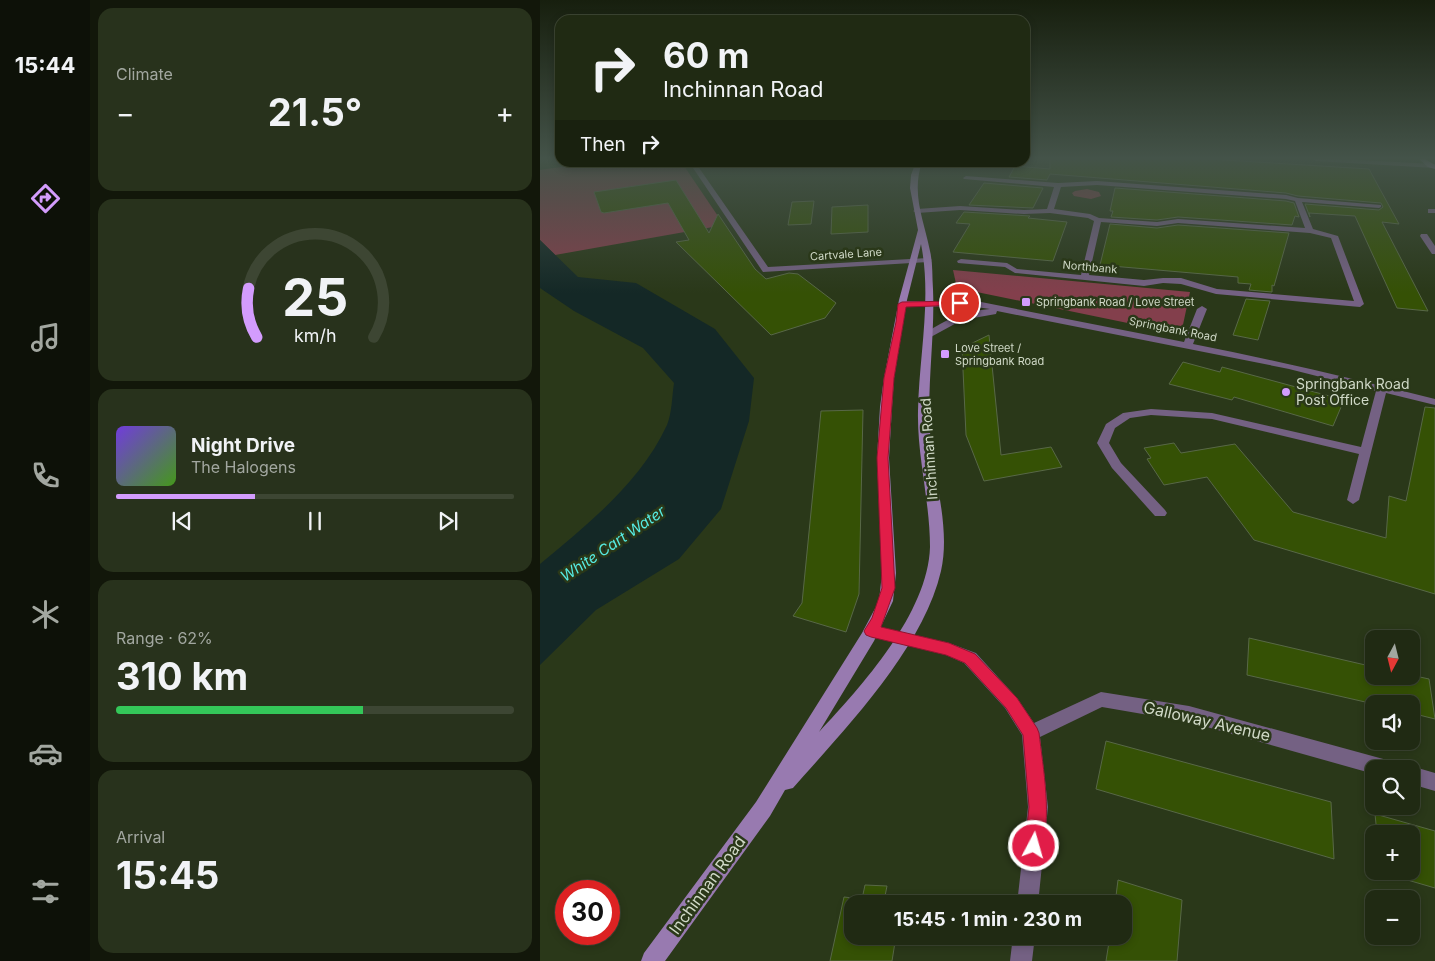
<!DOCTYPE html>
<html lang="en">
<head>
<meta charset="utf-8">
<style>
	body { margin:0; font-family:Inter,sans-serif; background:#28321c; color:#f1f3f6; height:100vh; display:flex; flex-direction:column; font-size:19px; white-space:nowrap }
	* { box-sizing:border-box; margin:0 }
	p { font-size:16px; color:#a2a7a0 }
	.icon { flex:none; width:28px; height:28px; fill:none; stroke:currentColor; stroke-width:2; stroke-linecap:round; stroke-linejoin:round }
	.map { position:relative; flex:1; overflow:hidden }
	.panel { display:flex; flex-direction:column; gap:8px; padding:8px; background:#12170a; width:450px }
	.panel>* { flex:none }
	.top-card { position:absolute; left:15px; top:15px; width:475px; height:152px; border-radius:15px; box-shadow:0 2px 8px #0003,0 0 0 1px #3d4633; background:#202a13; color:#f1f3f6; overflow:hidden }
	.needle { width:32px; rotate:187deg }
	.buttons { position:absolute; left:825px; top:630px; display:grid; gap:10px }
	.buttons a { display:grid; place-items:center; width:55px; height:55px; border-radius:10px; background:#202a13; box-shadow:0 2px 8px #0003,0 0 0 1px #3d4633; font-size:25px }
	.speed { position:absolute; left:15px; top:880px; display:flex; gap:10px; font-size:25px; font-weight:700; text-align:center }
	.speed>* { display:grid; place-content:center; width:65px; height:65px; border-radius:50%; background:#202a13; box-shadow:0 2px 8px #0003,0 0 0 1px #3d4633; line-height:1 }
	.speed .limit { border:8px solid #d22; background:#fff; color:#111 }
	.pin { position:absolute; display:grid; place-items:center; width:42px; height:42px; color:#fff; margin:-21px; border:2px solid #fff; border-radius:50%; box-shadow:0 1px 5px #0007 }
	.me { position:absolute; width:55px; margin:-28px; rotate:6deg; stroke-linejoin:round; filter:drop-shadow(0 0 4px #0008) }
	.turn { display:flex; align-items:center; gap:18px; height:105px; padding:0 25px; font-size:22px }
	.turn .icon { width:65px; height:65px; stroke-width:2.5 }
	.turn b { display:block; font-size:35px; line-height:42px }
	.then { display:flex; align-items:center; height:48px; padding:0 25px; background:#0003; gap:10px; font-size:19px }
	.big { font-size:38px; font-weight:700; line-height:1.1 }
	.panel .widget { flex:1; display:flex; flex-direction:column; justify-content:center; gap:8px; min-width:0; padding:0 18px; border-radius:15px; background:#28321c }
	.panel .dial { align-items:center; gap:0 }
	.dial svg { height:130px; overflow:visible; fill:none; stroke:#3d4633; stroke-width:7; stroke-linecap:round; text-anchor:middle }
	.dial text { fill:#f1f3f6; stroke:none }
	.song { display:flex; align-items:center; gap:15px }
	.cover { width:60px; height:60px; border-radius:8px; background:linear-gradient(135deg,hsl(260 70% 55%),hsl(100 70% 35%)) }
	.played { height:5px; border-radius:2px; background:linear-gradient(90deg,#d39cfd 35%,#3d4633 35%) }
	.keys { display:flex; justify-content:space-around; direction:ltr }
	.heat { display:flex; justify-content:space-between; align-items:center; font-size:28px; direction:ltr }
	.charge { height:8px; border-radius:4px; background:linear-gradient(90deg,#34c759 62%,#3d4633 0) }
	.trip { position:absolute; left:304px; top:895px; width:288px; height:50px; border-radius:15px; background:#202a13; box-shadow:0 2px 8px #0003,0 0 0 1px #3d4633; font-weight:700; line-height:50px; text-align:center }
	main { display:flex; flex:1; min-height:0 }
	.tabs { display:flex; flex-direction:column; width:90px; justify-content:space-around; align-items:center; background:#0d1108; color:#a2a7a0 }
	.tabs .icon { width:35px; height:35px }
	.tabs .active { color:#d39cfd }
	.tabs b { font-size:22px; color:#f1f3f6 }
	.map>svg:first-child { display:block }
</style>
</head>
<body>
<main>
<nav class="tabs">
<b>15:44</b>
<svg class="icon active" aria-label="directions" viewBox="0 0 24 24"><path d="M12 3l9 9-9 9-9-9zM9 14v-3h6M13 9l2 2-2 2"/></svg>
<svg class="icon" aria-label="music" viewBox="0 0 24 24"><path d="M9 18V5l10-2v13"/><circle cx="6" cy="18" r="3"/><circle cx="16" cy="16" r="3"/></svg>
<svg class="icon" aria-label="phone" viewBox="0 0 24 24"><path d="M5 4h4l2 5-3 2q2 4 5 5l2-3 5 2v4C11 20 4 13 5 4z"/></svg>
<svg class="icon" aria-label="climate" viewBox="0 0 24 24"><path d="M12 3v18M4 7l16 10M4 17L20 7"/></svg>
<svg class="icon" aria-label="car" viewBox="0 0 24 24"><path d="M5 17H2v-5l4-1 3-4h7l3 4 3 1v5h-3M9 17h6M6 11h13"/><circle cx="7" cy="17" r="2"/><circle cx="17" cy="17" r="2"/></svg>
<svg class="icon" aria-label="filters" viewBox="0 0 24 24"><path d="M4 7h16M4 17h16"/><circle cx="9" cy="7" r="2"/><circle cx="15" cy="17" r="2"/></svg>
</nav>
<section class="panel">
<div class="widget"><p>Climate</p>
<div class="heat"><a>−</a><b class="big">21.5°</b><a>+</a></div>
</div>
<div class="widget dial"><svg viewBox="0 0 100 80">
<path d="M14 69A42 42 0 1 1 86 69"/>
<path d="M14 69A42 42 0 0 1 9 39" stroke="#d39cfd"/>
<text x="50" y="56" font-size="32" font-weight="700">25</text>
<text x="50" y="72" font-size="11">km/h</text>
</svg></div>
<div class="widget">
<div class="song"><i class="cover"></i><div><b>Night Drive</b><p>The Halogens</p></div></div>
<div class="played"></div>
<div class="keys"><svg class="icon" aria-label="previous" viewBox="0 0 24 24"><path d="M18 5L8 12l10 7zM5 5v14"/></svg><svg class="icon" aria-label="pause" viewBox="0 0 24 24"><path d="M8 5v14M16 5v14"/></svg><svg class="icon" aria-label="next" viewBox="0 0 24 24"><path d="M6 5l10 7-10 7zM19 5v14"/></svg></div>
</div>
<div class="widget"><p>Range · 62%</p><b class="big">310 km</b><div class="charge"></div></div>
<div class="widget"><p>Arrival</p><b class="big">15:45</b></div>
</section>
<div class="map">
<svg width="895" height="961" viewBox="0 0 895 961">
	<rect width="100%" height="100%" fill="#2a3819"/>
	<!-- green -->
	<path fill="#833f4c" d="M55 162 142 163 184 225 15 255 0 240V170Z
		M547 189 559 192 561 196 551 199 534 196 532 193 535 191Z
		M413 270 650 292 641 334 417 288Z"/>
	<!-- water -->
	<path fill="#142826" d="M0 240 38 277 96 283 175 329 214 378 209 421 181 509 139 559 56 610 0 665V564C48 524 100 483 127 425 132 413 132 396 134 383L103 348 34 311 0 288Z"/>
	<!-- building -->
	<path fill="#355105" stroke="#586847" d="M510 159H669L829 169 859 224 842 222 888 311 857 308 815 216 769 213 770 217 765 204 839 210 843 207 841 203 758 196 746 193 510 174 507 180 469 177 475 166 510 169Z
		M136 180 169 233 178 214 215 269 226 279 249 273 258 274 296 303 285 318 231 335 136 242 149 240 128 203 64 213 61 212 54 192Z
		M444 183 503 188 493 208 429 205Z
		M575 188 746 201 754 203 759 217 755 216 752 225 638 217 617 220 571 217 573 211H570Z
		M274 201 271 224 248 225 252 202Z
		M328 205V232L291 234 292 207Z
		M424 212 490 216 488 218 527 222 513 261 413 252 430 224 416 223Z
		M570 224 617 228 638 225 749 233 734 286 732 285V292L709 290 711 284 698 283V277L560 265Z
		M706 299 730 301 718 340 693 335Z
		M449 335 461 455 511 447 522 467 444 481 426 435 422 348Z
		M643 362 680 372 682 367 804 400 793 426 694 397 692 400 629 384Z
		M885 407 895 408V594L714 540 667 477 624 485 607 459 611 458 604 448 634 443 641 453 695 444 753 512 846 538 849 496 866 501Z
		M323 410 319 594 306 632 253 616 262 603 281 411Z
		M709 638 834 667V676L871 675 889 679 895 719 871 713V704H834L707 675Z
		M566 741 791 802 794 859 556 789Z
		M835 814 895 831V888L840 872 871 871V834H837Z
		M578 880 642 900 637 961H566L570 936H582V904H575Z
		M325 885 347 886 344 901 362 904H312V936H356L352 961H290L304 897 322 899Z"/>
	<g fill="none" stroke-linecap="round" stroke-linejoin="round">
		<!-- street -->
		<path fill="#746183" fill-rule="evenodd" d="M773 159H799L895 164V168L776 161Z
			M149 162H155L228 267 388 258 392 260 388 262 223 272Z
			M426 176 518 183 557 181 746 195 758 198 841 205V207L839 208 762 202 773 229 798 236 824 304 820 307 676 294 641 284 623 283 604 286 475 273 465 267 418 263 417 261 421 259 467 263 477 269 541 275 554 221 548 218 510 213 484 214 420 210 377 213 373 211 377 209 420 206 484 210 507 209 514 187 424 179 423 178ZM557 185 746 199 755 201 765 228 638 219 617 222 559 218 550 214 514 209 521 187ZM561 222 617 226 638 223 770 233 791 238 814 301 677 289 641 278H623L604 280 549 275Z
			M888 209H895V213H888Z
			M881 234H887L895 246V254H892L880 236Z
			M362 301H436L644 342 657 309 662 306 667 309 653 344C735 360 815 379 895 399V405L846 393 819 500 813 504 807 500 819 454 672 419 611 415 590 418 575 428 569 443 581 463 625 510 627 513 625 516H615L572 468 557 443 566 424 583 413 611 409 672 413 821 447 836 391 749 369 457 311 456 314 422 320 389 338 386 337V333C405 319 426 311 450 309L436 307 359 306V302Z
			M331 625 409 643 436 653 477 698 494 723 561 692 649 706 847 760 853 763 856 769H834V774L649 722 562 707 500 737 508 807 498 904H477L488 807 482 735 465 708 424 663 406 655 326 635 323 631 326 627Z
			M871 766 895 773V791L871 784V769H865Z
			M473 936H495L492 961H470Z"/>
		<!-- secondary -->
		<path fill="#987ab0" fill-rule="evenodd" d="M376 162H382C371 194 384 220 390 251 393 263 392 276 393 289 395 337 387 384 390 432 393 477 411 527 401 571 383 649 304 730 253 788L245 790 230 816 125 961H101L104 953 216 802 322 633 339 601 342 573 337 458 340 407 344 378 359 300 378 230 370 188 371 175ZM381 244C392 299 379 356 378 411 377 457 390 501 390 547 388 613 322 686 279 732L334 641 353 601 356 573 349 458 352 407 354 378 367 300Z"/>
		<!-- primary -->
		<path fill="#b48dd3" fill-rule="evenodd" d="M879 159H885L895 165V169L888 167Z"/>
	</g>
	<!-- sky -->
	<linearGradient id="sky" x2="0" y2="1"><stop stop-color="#171f0e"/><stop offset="0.54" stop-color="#445349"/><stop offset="1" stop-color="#445349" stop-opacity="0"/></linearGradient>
	<rect width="895" height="293" fill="url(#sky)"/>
	<!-- route -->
	<path fill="#e11d48" stroke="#92132f" d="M420 301 425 303 423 305 366 307 354 378 348 458 355 588 341 627 409 643 435 654 477 698 497 728 499 733C503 767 513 821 500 852L494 855 487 852 485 846 489 807 483 735 466 708 425 663 406 655 331 637 326 635 324 631 332 618 342 588 337 458 344 378 356 322 358 304 362 302Z"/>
	<!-- markers -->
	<g fill="#d39cfd" stroke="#2a3819" stroke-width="2">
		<rect x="481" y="297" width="10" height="10" rx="2.5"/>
		<rect x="400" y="349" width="10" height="10" rx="2.5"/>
		<circle cx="746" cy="392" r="5"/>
	</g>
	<g text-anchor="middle" stroke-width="5" stroke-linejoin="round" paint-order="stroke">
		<!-- far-street labels -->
		<g font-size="11" fill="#d0d9c7" stroke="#2a3819">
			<text transform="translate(306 254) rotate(-4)" y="4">Cartvale Lane</text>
			<text transform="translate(550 267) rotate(5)" y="4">Northbank</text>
			<text transform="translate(633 329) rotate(11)" y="4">Springbank Road</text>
		</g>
		<!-- far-poi labels -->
		<g font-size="11" fill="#d0d9c7" stroke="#2a3819" text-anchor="start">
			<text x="496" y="306">Springbank Road / Love Street</text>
			<text x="415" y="352">Love Street /<tspan x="415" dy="13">Springbank Road</tspan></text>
		</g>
		<!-- poi labels -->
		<g font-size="14" fill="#d0d9c7" stroke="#2a3819" text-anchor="start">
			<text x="756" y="389">Springbank Road<tspan x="756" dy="16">Post Office</tspan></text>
		</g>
		<!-- street labels -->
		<g font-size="14" fill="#d0d9c7" stroke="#2a3819">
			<text transform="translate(389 449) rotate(-94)" y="5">Inchinnan Road</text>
		</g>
		<!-- water labels -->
		<g font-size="15" font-style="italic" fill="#56ebe2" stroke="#2a3819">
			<text transform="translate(73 544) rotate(-34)" y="5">White Cart Water</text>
		</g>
		<!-- near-street labels -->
		<g font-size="16" fill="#d0d9c7" stroke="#2a3819">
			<text transform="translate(667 721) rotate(13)" y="6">Galloway Avenue</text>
			<text transform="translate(167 885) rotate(-54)" y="6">Inchinnan Road</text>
		</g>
	</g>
</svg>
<div class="buttons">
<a><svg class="needle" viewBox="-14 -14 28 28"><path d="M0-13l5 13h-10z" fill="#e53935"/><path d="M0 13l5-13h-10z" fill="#a2a7a0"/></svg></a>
<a><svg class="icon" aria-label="sound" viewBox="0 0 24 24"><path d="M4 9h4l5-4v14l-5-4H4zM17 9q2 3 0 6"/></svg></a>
<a><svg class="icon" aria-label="search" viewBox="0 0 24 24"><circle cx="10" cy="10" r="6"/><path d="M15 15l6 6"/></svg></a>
<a>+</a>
<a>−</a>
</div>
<div class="speed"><div class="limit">30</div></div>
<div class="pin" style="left:420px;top:303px;background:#d93025"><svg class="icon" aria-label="arrive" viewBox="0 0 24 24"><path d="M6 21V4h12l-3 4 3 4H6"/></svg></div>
<svg class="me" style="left:494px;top:846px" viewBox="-20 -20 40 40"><circle r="17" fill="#e11d48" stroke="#fff" stroke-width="3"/><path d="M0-11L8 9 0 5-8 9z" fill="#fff"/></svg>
<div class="trip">15:45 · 1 min · 230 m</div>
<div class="top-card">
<div class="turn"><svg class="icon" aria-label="right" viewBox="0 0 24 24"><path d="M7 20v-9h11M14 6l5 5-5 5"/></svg><div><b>60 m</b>Inchinnan Road</div></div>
<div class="then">Then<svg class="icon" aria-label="right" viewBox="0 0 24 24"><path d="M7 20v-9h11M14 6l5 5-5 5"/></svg></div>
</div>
</div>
</main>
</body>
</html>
